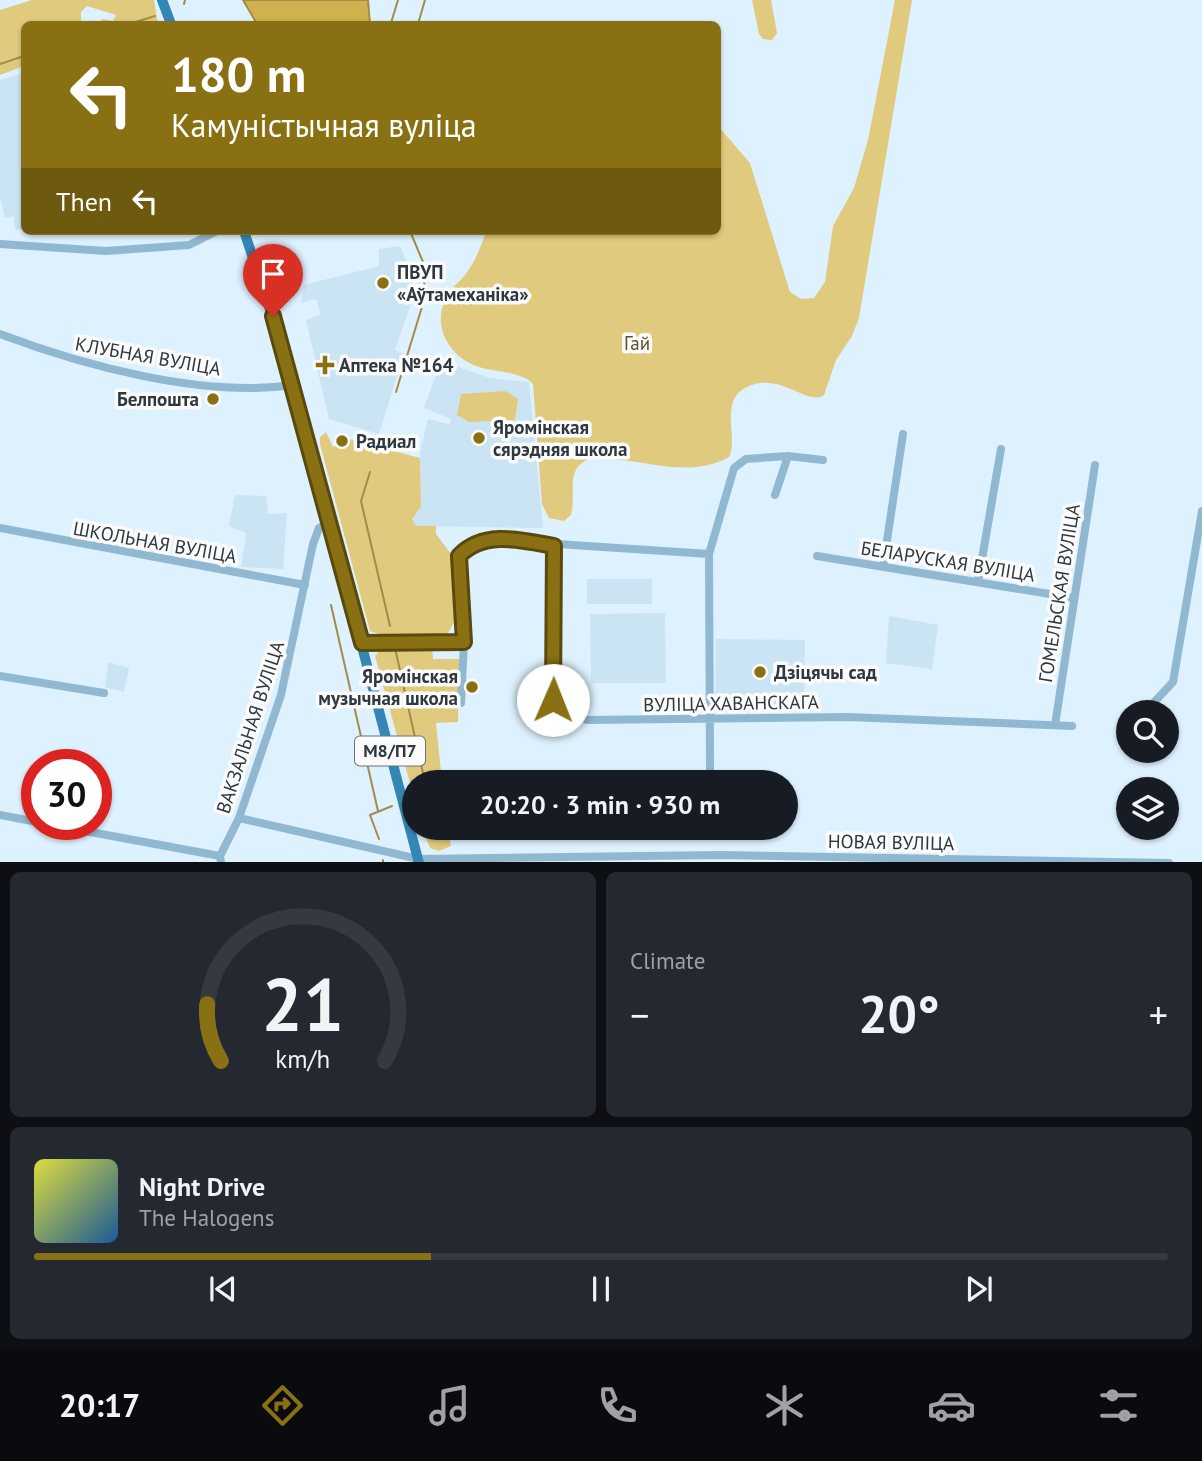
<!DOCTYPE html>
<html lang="en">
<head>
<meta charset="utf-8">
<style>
	body { margin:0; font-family:"PT Sans",sans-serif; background:#242831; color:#f1f3f6; height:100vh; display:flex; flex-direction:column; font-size:26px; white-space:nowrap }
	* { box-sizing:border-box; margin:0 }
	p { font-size:23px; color:#9ea1a6 }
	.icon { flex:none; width:38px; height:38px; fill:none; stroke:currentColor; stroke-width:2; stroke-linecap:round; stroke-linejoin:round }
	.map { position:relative; height:862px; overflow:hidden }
	.panel { display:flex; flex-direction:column; gap:10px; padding:10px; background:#0d0f14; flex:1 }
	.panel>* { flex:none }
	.hud { position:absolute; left:21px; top:21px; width:700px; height:214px; border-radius:10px; box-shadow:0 2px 5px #0004; background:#897113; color:#fff; overflow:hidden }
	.fabs { position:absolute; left:1116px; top:700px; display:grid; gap:14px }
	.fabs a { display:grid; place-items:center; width:63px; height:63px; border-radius:50%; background:#171b24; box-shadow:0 2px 5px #0004; font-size:35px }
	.speed { position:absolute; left:21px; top:749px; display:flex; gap:14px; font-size:35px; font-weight:700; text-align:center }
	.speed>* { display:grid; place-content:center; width:91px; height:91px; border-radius:50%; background:#171b24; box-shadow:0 2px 5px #0004; line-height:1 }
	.speed .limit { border:10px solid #d22; background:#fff; color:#111 }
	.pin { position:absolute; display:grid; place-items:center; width:60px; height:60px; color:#fff; margin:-72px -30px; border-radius:50% 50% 50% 0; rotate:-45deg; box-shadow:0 0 7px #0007 }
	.pin .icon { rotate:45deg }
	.me { position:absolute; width:77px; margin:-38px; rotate:1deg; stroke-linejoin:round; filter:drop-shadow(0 0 5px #0008) }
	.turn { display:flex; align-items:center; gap:24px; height:147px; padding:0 35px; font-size:32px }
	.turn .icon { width:91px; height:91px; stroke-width:2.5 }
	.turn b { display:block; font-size:49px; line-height:60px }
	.then { display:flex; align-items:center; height:66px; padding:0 35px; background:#0003; gap:14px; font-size:26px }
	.big { font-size:52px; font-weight:600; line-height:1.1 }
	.panel .card { flex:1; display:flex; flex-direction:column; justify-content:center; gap:10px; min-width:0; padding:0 24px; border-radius:10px; background:#242831 }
	.panel .dial { align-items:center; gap:0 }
	.dial svg { height:182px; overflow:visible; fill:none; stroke:#363941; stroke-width:7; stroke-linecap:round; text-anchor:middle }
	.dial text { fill:#f1f3f6; stroke:none }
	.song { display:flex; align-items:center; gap:21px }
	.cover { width:84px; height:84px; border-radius:10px; background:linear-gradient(135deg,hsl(60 70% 55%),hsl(210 70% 35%)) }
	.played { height:7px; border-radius:4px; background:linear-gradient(90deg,#897113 35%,#363941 35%) }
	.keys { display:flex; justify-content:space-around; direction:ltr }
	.heat { display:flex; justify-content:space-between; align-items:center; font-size:38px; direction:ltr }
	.panel .tiles { flex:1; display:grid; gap:10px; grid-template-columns:1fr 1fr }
	.card:last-child { grid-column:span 2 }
	.trip { position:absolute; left:402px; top:770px; width:396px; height:70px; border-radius:35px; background:#171b24; box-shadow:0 2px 5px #0004; font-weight:600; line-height:70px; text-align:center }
	.dock { display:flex; height:112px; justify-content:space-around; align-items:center; background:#090b0e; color:#9ea1a6 }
	.dock .icon { width:49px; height:49px }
	.dock .selected { color:#897113 }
	.dock b { font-size:32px; color:#f1f3f6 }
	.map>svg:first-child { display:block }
</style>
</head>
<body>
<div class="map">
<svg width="1202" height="863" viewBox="0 0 1202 863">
	<rect width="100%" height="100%" fill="#def1fe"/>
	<!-- built -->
	<path fill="#cbe4f3" d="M24 73V229L15 230 14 216 5 218 0 196V80Z
		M400 246 410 270 413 298 395 350 404 354 379 434 329 419 306 320 321 314 316 299 301 303 304 285 379 266V249Z
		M441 361 490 378 529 382 543 528 415 526 412 519 421 507 420 452 428 419 449 424 451 419 424 408Z
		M235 495 266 496 268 514 287 513 283 569 241 567 246 533 229 526Z
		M587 579H652V604H587Z
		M665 613 666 683H591L590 614Z
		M889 616 938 625 932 669 886 663Z
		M716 639 805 640 804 706 715 705Z
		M108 662 129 668 124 692 105 687Z"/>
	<!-- green -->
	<path fill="#e0ca7e" d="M32 0H154L158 24H100L102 19 113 21 116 15 87 6 81 12V24H24V66L0 75V10Z
		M752 0H771L777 33 772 40 763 39 759 34Z
		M895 0H912L859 318 852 336 836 360 824 395C808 407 780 371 747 387 718 400 739 439 729 457 684 482 636 454 589 459 564 469 577 495 571 515L564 521 549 518 542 504 533 384C520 370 494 373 476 366 448 355 431 325 447 296 451 287 459 283 465 275 475 262 481 247 486 231H718V126L750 163 790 292 801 299 814 298 825 282 833 226 854 188 868 140Z
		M505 391 518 399 515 420 469 422 457 415 461 394Z
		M326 432 333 447 346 443 345 438 420 458 421 507 412 519 416 526H436V534L454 558 456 571 458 615 447 635 388 637 370 631 320 444V437Z
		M402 645 432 647 433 659H460L458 722 436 723 442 782H415V801L375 656 382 648Z
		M422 828H448L451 846 439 851 430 848Z"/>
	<!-- water -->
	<path fill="#cfb24e" stroke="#9f8d49" stroke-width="2" d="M243 0H368L370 24H257Z"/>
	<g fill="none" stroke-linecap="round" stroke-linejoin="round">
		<!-- stream -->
		<path stroke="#9f8d49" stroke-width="2" d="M184 4 185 0
			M391 23 398 0
			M129 24 155 16
			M418 24 425 0
			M0 64 24 56
			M396 392 425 297 423 262 410 231
			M370 472 361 501 390 626
			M331 605 378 811
			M395 648 425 782
			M379 839 370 815 392 806
			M383 860V863"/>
		<!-- minor -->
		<path stroke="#90b8d0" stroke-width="8" d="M0 244 106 251 189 245 217 231
			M0 334C84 366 204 398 293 385
			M788 456 823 460
			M0 528 305 585
			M554 546 553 700C562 716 571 717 588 720L848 717 1072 726
			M817 556 1074 598
			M883 567 903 434
			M978 582 1001 449
			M362 643 464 642 459 556 471 544 497 540 709 554
			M0 676 104 693
			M461 703 464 642
			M1145 712 1173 682 1202 511
			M1055 725 1095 465
			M710 769 709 554 734 468 746 459 788 456 775 495
			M0 815 37 822
			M239 818 418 859 721 855 1169 863
			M47 824 220 856
			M221 863 220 856 239 818 281 695 313 544 319 528 330 522"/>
		<!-- major -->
		<path stroke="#3487b4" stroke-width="10" d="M162 0 171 24
			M244 231 286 358 419 863"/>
	</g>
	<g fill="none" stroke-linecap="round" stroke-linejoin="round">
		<!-- route casing -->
		<g stroke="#59490c" stroke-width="18">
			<path id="route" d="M273 316 362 643 464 642 459 556C484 530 521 540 554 546L553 700"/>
		</g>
		<!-- route -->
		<use href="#route" stroke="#897113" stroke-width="12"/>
	</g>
	<!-- markers -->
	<g fill="#897113" stroke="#fbfbfb" stroke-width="2.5">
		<circle cx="383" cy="283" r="7"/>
		<path d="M321.5 354.5h7v7h7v7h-7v7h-7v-7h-7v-7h7z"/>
		<circle cx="213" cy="399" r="7"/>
		<circle cx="479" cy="438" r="7"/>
		<circle cx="342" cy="441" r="7"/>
		<circle cx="760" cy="672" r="7"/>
		<circle cx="472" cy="687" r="7"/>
	</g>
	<g text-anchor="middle" stroke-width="7" stroke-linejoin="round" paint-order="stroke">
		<!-- shield labels -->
		<rect fill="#fbfbfb" stroke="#6c7277" stroke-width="2" x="355" y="736.5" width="70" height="29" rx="5"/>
		<g font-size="18" font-weight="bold" fill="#2e383e">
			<text x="390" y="757">М8/П7</text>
		</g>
		<!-- poi labels -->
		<g font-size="19" font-weight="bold" fill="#2e383e" stroke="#fbfbfb" text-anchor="start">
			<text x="397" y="279">ПВУП<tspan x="397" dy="22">«Аўтамеханіка»</tspan></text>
			<text x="339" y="372">Аптека №164</text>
			<text x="199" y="406" text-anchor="end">Белпошта</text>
			<text x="493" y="434">Яромінская<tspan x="493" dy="22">сярэдняя школа</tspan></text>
			<text x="356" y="448">Радиал</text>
			<text x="774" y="679">Дзіцячы сад</text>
			<text x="458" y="683" text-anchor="end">Яромінская<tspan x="458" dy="22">музычная школа</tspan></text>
		</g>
		<!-- park labels -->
		<g font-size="19" fill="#5c5027" stroke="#fbfbfb">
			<text x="637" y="350">Гай</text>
		</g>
		<!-- street labels -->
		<g font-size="19" fill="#2e383e" stroke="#fbfbfb">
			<text transform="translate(148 356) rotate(10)" y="7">КЛУБНАЯ ВУЛІЦА</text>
			<text transform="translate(155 542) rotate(10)" y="7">ШКОЛЬНАЯ ВУЛІЦА</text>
			<text transform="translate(948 561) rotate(9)" y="7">БЕЛАРУСКАЯ ВУЛІЦА</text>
			<text transform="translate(1059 593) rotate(-81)" y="7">ГОМЕЛЬСКАЯ ВУЛІЦА</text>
			<text transform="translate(731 703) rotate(-1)" y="7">ВУЛІЦА ХАВАНСКАГА</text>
			<text transform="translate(250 727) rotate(-72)" y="7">ВАКЗАЛЬНАЯ ВУЛІЦА</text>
			<text transform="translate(891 842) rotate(1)" y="7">НОВАЯ ВУЛІЦА</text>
		</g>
	</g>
</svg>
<div class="fabs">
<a><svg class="icon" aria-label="search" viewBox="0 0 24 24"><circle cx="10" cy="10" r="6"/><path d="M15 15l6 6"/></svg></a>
<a><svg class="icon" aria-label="layers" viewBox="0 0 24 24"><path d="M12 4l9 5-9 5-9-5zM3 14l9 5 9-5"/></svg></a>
</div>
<div class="speed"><div class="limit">30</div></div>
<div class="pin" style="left:273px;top:316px;background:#d93025"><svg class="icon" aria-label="arrive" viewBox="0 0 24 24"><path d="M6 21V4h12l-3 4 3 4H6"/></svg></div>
<svg class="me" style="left:553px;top:700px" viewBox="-20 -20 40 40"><circle r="19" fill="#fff"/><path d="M0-13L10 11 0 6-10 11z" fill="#897113"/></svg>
<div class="trip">20:20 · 3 min · 930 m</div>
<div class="hud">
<div class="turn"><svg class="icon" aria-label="left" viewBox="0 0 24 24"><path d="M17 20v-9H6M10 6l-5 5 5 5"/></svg><div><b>180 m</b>Камуністычная вуліца</div></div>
<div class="then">Then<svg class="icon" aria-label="left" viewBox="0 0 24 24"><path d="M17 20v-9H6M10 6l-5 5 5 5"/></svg></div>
</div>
</div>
<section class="panel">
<div class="tiles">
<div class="card dial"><svg viewBox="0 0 100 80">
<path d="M14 69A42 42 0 1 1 86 69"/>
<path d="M14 69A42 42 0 0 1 8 44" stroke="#897113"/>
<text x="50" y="56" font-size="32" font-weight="700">21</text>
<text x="50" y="72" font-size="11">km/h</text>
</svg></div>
<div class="card"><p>Climate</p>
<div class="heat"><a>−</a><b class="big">20°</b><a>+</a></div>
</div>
<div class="card">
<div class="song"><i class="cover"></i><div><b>Night Drive</b><p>The Halogens</p></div></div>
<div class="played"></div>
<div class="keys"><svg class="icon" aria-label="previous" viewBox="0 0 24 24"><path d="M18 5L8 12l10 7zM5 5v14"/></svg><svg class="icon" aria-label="pause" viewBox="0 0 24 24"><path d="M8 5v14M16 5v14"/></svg><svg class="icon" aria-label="next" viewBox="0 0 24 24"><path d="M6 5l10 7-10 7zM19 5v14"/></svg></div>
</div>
</div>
</section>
<nav class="dock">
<b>20:17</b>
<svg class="icon selected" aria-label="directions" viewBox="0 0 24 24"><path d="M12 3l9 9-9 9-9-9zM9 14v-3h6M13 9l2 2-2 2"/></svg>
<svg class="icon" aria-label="music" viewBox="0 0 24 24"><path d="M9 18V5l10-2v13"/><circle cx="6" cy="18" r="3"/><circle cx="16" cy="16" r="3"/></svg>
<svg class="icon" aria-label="phone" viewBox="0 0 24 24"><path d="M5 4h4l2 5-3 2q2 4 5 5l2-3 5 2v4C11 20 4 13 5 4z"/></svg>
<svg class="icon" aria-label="climate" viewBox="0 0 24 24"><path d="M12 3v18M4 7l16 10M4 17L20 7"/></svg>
<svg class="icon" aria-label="car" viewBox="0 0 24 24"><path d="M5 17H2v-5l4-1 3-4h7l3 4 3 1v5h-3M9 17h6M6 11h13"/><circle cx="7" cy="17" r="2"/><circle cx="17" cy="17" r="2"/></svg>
<svg class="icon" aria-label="filters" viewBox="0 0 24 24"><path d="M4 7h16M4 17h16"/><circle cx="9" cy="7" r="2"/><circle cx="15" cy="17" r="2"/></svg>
</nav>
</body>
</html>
